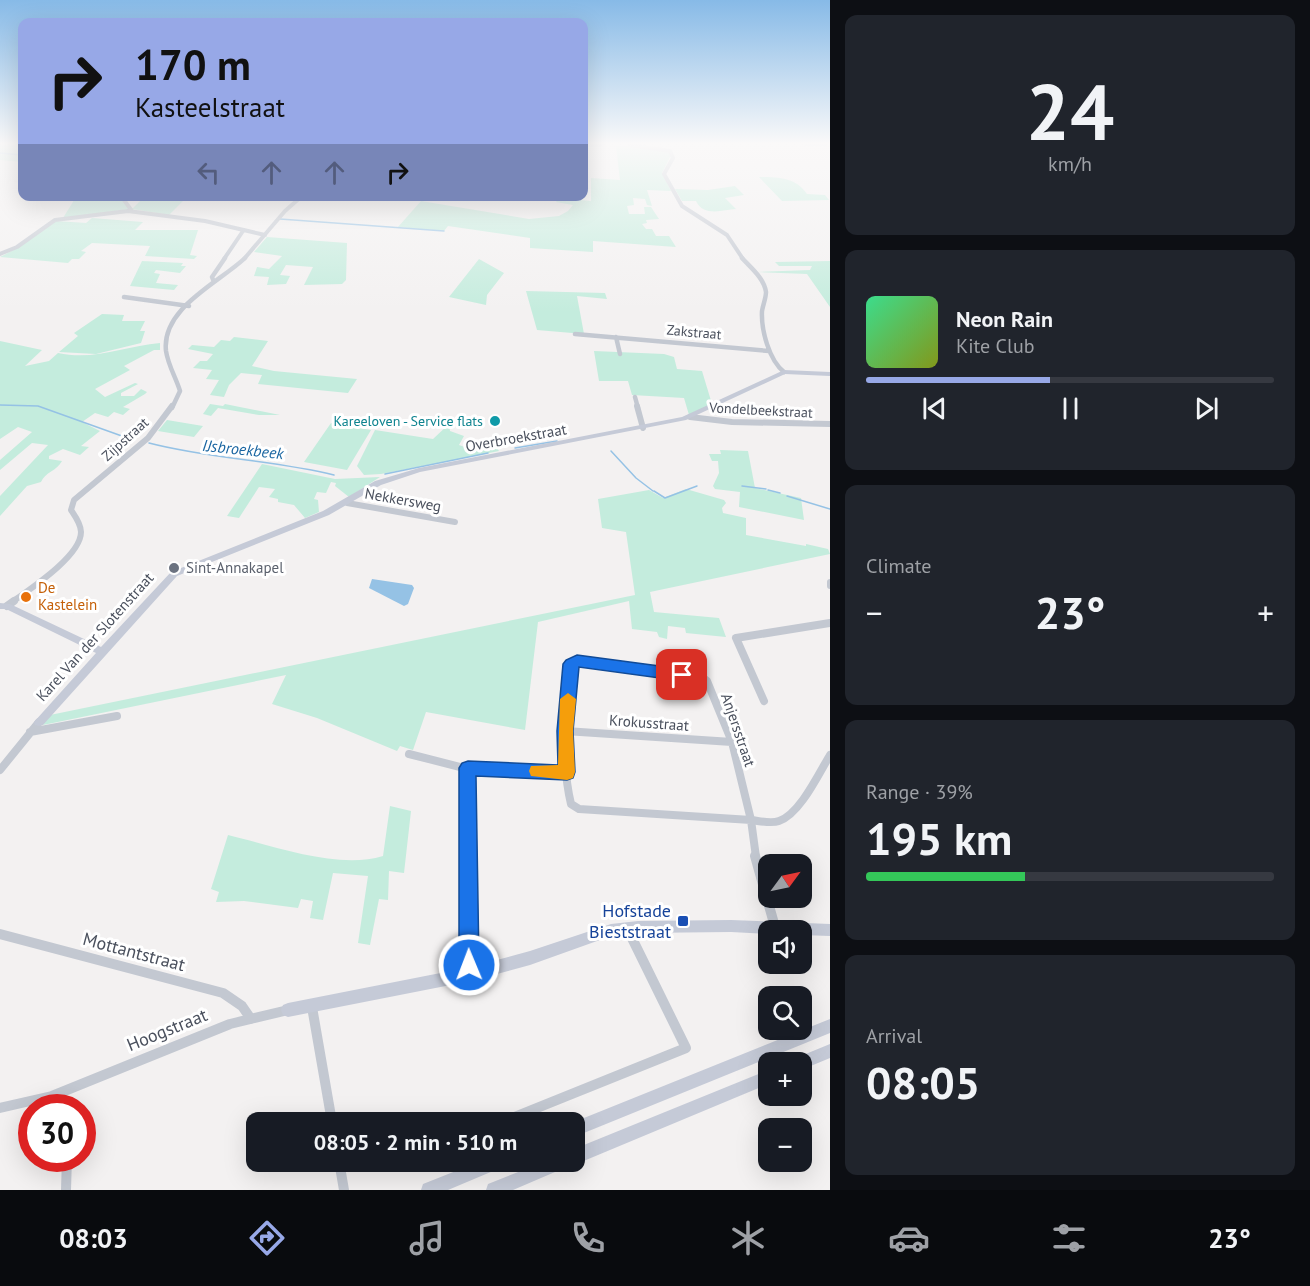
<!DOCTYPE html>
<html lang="en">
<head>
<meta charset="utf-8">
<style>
	body { margin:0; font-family:"PT Sans",sans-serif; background:#20242c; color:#f1f3f6; height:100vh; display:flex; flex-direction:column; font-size:22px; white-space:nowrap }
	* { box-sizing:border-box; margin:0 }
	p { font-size:20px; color:#9ea1a6 }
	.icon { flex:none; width:33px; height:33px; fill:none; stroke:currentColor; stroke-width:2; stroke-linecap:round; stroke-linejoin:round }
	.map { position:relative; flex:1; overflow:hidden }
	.panel { display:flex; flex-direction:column; gap:15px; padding:15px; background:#0d0f14; width:480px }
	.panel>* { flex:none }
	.banner { position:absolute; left:18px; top:18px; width:570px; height:183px; border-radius:12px; box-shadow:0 6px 24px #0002; background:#97a8e7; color:#111; overflow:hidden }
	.needle { width:39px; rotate:57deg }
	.fabs { position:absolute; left:758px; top:854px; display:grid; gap:12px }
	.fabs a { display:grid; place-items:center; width:54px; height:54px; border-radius:12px; background:#171b24; box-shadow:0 6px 24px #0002; font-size:30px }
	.speed { position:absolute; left:18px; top:1094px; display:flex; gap:12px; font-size:30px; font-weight:700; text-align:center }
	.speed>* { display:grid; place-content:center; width:78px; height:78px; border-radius:50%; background:#171b24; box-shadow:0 6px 24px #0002; line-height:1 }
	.speed .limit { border:9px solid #d22; background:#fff; color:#111 }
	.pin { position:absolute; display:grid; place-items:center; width:51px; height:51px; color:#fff; margin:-26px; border-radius:12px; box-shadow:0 3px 9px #0006 }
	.me { position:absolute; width:66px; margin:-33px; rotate:359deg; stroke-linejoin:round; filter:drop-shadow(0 0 4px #0008) }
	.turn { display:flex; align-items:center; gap:21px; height:126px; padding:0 18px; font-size:27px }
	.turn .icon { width:78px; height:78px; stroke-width:2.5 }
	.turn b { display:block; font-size:42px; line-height:51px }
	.lanes { display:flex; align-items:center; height:57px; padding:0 18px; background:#0003; justify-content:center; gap:30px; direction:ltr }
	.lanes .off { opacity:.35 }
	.big { font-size:45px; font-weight:700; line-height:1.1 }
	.panel .card { flex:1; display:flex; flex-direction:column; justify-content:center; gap:9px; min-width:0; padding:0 21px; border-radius:12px; background:#20242c }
	.panel .dial { align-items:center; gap:0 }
	.dial b { font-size:78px; line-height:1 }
	.song { display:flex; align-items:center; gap:18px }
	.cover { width:72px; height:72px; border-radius:9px; background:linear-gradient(135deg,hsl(150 70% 55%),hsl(70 70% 35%)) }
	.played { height:6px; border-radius:3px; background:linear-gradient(90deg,#97a8e7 45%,#363941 45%) }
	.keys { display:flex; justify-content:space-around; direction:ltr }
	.heat { display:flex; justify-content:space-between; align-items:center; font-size:33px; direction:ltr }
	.charge { height:9px; border-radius:4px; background:linear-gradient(90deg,#34c759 39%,#363941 0) }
	.trip { position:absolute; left:246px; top:1112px; width:339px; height:60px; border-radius:12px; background:#171b24; box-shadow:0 6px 24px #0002; font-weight:700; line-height:60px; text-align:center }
	.tabs { display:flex; height:96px; justify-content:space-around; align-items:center; background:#090b0e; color:#9ea1a6 }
	.tabs .icon { width:42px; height:42px }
	.tabs .current { color:#97a8e7 }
	.tabs b { font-size:27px; color:#f1f3f6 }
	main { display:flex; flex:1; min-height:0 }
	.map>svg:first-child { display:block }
</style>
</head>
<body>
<main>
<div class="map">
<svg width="830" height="1190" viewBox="0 0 830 1190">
	<rect width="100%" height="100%" fill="#f3f1f1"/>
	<!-- green -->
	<path fill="#c4ecdd" d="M0 145H22V162L0 160Z
		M616 146C632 146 659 144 671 155L662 173 671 191 647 190 652 206 647 205 645 199 633 198 634 205 627 206 629 214H645L644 207H651L659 219 646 220 647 223 642 224 646 229H652L656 236H669L676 247 593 241V252L530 248V238L448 226 444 231 398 227 421 201 529 219 559 216 568 211 573 205 556 202 559 198 591 201V178L620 180Z
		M759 177C777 177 796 177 807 194L825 195 829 200 782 201Z
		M735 186 744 195 725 198 736 209C723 210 703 217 696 201H682L675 189 708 190Z
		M76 197H120L130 209 63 218Z
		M144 197H187L169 215 132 209Z
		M92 218 143 222 135 230H198L190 255 197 256 194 259 145 256 150 246 92 243 81 251 86 252 79 259H72L68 263 0 257 21 246 56 221 86 223Z
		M267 237 347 243 346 280 342 284 304 285 313 267 286 265 280 275 290 276 286 284 267 285 269 277 254 276 257 267 269 269 282 256 254 252Z
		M479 259 504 273 487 295 486 305 449 297Z
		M142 261 183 263 181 266H186L180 273 156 270 154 273 160 274 156 283 178 285 174 290 130 286Z
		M830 261V307L807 274 758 272 810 270 812 266H779L775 262Z
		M526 291 605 293 607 299 577 296 584 334 537 330Z
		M102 314 124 315 122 321H145L140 331H145L141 343 96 354 59 352 78 336 74 333Z
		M234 337 268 341 252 366 274 371 357 379 348 393 258 384 262 375 241 373 229 385 224 397 210 395 219 380 206 379 212 370 193 368 200 361H207L213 354 188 349 192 345 214 347 221 340 230 341Z
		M0 341 42 350 25 366 49 361 58 353C94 361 125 346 160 343V350H154L124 366 130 370 95 389 105 397 135 383 138 384 121 393V396H134L141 389 147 392 145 394 123 407 130 409 123 415 114 412 108 417 95 413 82 422 100 431 81 446 89 447 80 455 63 449 49 456V459L62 461C57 471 45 472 41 482L27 486 0 516V496L48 445 32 443 0 470V460L32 432 18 427 0 439Z
		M594 351 664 354 674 357 677 369 702 371 712 404 689 415 684 398 632 395 628 381H599Z
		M210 404 223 406 225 404 280 415H259L218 408 211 416 203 414Z
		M167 420 203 426 194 437 158 431Z
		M331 423 371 430 347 470 304 462Z
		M449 424 450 431 464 436 459 445 476 451 482 442 496 447 499 451 381 474 364 475 357 466 375 430 433 439Z
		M720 450 748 451 755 488 801 498 804 520 739 507 740 492 715 489 713 486 719 473 718 461H712L709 454H721Z
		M262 464 335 479 380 477 349 497 335 486 336 483 331 482 326 493 317 492 314 499 318 500 319 512 305 518 294 505 278 502V499L269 497 275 489 259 487 239 518 227 516Z
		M686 489 724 500 726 503 722 508 723 513 746 518V535L806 546V544L828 549 830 554 650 592 654 612 719 618 726 637 686 633 685 628 668 626 667 639 659 637 657 632 632 629 629 601 538 622 525 730 426 712 413 750 400 746 397 751 317 718 272 704 286 675 43 725 50 715 635 595 626 532 602 528 598 499 649 490 663 498Z
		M390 806 411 811 404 873 389 871 388 900 379 899 370 945 358 943 368 876 333 873 323 920 310 918 313 901 301 899 298 908 244 901 216 902 219 892 211 889 228 835C274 846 338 870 383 856Z"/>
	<!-- water -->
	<path fill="#95c2e5" d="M372 579 412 585 414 588 408 604 404 606 369 588Z"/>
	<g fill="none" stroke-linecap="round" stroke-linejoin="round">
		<!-- stream -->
		<path stroke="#95c2e5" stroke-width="1.5" d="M805 145H826
			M0 153 22 155
			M280 219 444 231
			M0 405 38 406 133 440
			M149 443C210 459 273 460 334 475
			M515 448 557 441
			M611 451 636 478 653 491
			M385 474 488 453
			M742 486 766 489
			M768 490 780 493
			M654 491 665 498 697 486
			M787 496 830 509"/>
		<!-- street-far4 -->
		<path stroke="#c3c8d1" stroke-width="4" d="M584 145H601
			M630 145 670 151 673 158 664 174 682 206 727 235 743 259
			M121 196 132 211
			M0 254 17 247 55 220 128 211 205 221 265 235
			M224 259 243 231
			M244 259 285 211 302 196"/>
		<!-- street-far3 -->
		<path stroke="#c3c8d1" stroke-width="4.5" d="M742 258C751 268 764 278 766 292 766 298 763 305 762 311 761 330 769 360 784 372
			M214 282 212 277 225 258
			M124 297 189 306
			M575 334 769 351
			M616 337 620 354
			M635 397 638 408
			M172 408 180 391C176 378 168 365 166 351 161 308 220 282 245 258"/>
		<!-- street-far2 -->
		<path stroke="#c3c8d1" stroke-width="6" d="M637 406 643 428
			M690 417 732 422 830 424
			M347 503 455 522
			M830 582V586
			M12 602C30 589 81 556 81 532 81 524 75 516 71 510L74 500 148 438 172 406"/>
		<!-- street-far1 -->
		<path stroke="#c3c8d1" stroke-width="8" d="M7 606 14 601
			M577 661 703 678 707 681 732 742 751 820 579 809 571 804C560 758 566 711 571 664Z
			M764 701 736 638 830 623
			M565 731 732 742
			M30 732 117 716
			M409 754 468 769 567 772
			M468 769 469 857
			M0 770 39 722
			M751 820C760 821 771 824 779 821 800 814 819 773 830 755
			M751 820 756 857"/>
		<!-- street -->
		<path stroke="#c3c8d1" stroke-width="10" d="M469 856 471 974
			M755 856 775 927
			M0 934 223 993 242 1006 251 1019
			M312 1007 332 1122
			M62 1092V1107
			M0 1108 52 1096 230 1024 288 1010
			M502 1122 686 1048 627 928
			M339 1161 344 1190
			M66 1190 67 1158"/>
		<!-- secondary -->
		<path fill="#c5cad7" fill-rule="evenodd" d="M784 370 830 372V376L785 374 686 420 420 472 381 485 329 515 177 576 43 725 39 726 35 725 34 722 96 653 6 609H0V603L10 604 101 647 171 572 323 511 375 481 419 468 682 417Z
			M731 920 830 924V936L801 935V930H768V934L731 932 638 933 611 936 530 965 471 981 288 1017 283 1015 281 1010 283 1005 288 1003 471 967 530 951 611 924 638 921Z
			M830 1019V1033L574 1137V1122Z
			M830 1044V1058L801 1070V1062H794L796 1058Z
			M768 1070V1084L574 1165 571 1163 569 1166 513 1190H486L488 1184 546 1161H574V1149Z
			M481 1161H508L505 1166 448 1190H421L423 1184Z"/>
	</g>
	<!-- sky -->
	<linearGradient id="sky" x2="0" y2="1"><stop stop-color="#87bae7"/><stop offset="0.46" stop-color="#faf9f9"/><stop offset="1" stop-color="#faf9f9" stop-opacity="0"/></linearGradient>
	<rect width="830" height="312" fill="url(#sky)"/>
	<!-- route -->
	<path fill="#1a73e8" stroke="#114b97" stroke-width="1.5" d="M577 655 682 669 690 675 682 681 579 667 573 731 575 772 573 778 567 780 476 776 479 965 476 972 469 975 462 972 459 965V768L462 763 468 761 558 765 557 731 563 664 566 660Z"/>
	<!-- slow -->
	<path fill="#f59e0b" d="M568 693 576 699 573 731 575 772 573 778 567 780 531 776 529 771 531 766 558 765 560 699Z"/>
	<!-- markers -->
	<circle fill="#0f9aa8" stroke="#fff" stroke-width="2" cx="495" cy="421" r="6"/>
	<circle fill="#6b7280" stroke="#fff" stroke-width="2" cx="174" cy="568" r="6"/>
	<circle fill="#e8710a" stroke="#fff" stroke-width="2" cx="26" cy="597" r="6"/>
	<rect fill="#1a4fb4" stroke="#fff" stroke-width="2" x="677" y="915" width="12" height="12" rx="3"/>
	<g text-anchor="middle" stroke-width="6" stroke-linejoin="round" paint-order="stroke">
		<!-- far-street labels -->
		<g font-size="14" fill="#4a505d" stroke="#fff">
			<text transform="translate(694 332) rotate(5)" y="5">Zakstraat</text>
			<text transform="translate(761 410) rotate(3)" y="5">Vondelbeekstraat</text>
			<text transform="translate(125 439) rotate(-42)" y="5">Zijpstraat</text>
		</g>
		<!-- far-culture labels -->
		<g font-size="14" fill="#0d838f" stroke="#fff" text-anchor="end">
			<text x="483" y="426">Kareeloven - Service flats</text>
		</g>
		<!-- street labels -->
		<g font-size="15" fill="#4a505d" stroke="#fff">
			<text transform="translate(516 438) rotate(-10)" y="5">Overbroekstraat</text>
			<text transform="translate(403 500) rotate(10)" y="5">Nekkersweg</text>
			<text transform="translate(95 637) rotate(-48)" y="5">Karel Van der Slotenstraat</text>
			<text transform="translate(649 723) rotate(4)" y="5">Krokusstraat</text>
			<text transform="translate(738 730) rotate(71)" y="5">Anjersstraat</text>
		</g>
		<!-- worship labels -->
		<g font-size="15" fill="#5b616d" stroke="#fff" text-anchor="start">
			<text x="186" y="573">Sint-Annakapel</text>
		</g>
		<!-- food labels -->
		<g font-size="15" fill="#c56008" stroke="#fff" text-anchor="start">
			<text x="38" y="593">De<tspan x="38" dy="17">Kastelein</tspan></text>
		</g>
		<!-- water labels -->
		<g font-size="16" font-style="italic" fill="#1965a1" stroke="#fff">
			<text transform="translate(243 449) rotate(6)" y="6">IJsbroekbeek</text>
		</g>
		<!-- near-transit labels -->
		<g font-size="18" fill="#164399" stroke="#fff" text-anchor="end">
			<text x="671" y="917">Hofstade<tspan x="671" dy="21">Bieststraat</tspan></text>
		</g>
		<!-- near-street labels -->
		<g font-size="18" fill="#4a505d" stroke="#fff">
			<text transform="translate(134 952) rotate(15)" y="6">Mottantstraat</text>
			<text transform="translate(167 1030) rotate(-22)" y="6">Hoogstraat</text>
		</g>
	</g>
</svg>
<div class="fabs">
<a><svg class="needle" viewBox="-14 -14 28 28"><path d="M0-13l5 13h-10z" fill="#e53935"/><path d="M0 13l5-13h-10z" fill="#9ea1a6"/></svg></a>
<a><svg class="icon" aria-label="sound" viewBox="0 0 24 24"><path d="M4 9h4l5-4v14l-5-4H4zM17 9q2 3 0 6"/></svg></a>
<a><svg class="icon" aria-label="search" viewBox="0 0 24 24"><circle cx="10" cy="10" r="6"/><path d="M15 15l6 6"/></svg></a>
<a>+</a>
<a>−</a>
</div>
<div class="speed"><div class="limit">30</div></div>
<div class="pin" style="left:682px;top:675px;background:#d93025"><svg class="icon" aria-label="arrive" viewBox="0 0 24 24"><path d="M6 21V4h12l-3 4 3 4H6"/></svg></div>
<svg class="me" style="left:469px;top:965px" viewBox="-20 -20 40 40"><circle r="17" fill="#1a73e8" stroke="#fff" stroke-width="3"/><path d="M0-11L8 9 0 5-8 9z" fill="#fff"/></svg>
<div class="trip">08:05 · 2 min · 510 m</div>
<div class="banner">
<div class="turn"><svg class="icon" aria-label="right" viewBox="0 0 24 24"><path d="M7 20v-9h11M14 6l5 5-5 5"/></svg><div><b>170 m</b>Kasteelstraat</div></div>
<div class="lanes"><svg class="icon off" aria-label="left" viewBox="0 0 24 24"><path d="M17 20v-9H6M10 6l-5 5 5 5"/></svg><svg class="icon off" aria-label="ahead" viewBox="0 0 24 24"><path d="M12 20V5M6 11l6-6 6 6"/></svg><svg class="icon off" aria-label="ahead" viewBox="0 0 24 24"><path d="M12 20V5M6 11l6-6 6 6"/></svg><svg class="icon" aria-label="right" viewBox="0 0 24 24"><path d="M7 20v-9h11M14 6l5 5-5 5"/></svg></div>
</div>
</div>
<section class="panel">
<div class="card dial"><b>24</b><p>km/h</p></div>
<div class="card">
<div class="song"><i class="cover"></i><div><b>Neon Rain</b><p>Kite Club</p></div></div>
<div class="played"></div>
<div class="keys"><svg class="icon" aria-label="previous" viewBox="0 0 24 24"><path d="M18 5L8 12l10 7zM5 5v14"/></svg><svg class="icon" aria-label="pause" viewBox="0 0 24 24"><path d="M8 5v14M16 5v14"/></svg><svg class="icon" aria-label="next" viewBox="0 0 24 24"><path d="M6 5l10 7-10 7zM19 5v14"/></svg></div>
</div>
<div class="card"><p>Climate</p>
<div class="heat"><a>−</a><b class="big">23°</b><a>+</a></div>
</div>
<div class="card"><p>Range · 39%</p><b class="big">195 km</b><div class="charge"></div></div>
<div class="card"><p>Arrival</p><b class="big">08:05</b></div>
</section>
</main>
<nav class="tabs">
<b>08:03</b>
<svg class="icon current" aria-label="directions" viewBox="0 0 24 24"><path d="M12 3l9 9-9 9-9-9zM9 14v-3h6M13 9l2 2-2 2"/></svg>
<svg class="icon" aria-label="music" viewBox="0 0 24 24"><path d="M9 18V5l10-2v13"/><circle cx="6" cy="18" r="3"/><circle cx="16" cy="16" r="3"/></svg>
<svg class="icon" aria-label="phone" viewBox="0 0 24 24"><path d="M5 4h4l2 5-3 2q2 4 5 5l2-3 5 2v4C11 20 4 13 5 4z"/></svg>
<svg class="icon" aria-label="climate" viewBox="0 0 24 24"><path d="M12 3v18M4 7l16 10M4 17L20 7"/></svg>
<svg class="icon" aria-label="car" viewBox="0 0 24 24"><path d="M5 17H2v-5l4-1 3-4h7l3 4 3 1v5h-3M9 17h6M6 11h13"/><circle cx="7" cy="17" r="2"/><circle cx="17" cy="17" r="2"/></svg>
<svg class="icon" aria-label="filters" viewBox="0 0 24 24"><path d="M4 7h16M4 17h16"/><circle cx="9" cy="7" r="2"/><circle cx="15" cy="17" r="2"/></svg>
<b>23°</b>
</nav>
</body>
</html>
